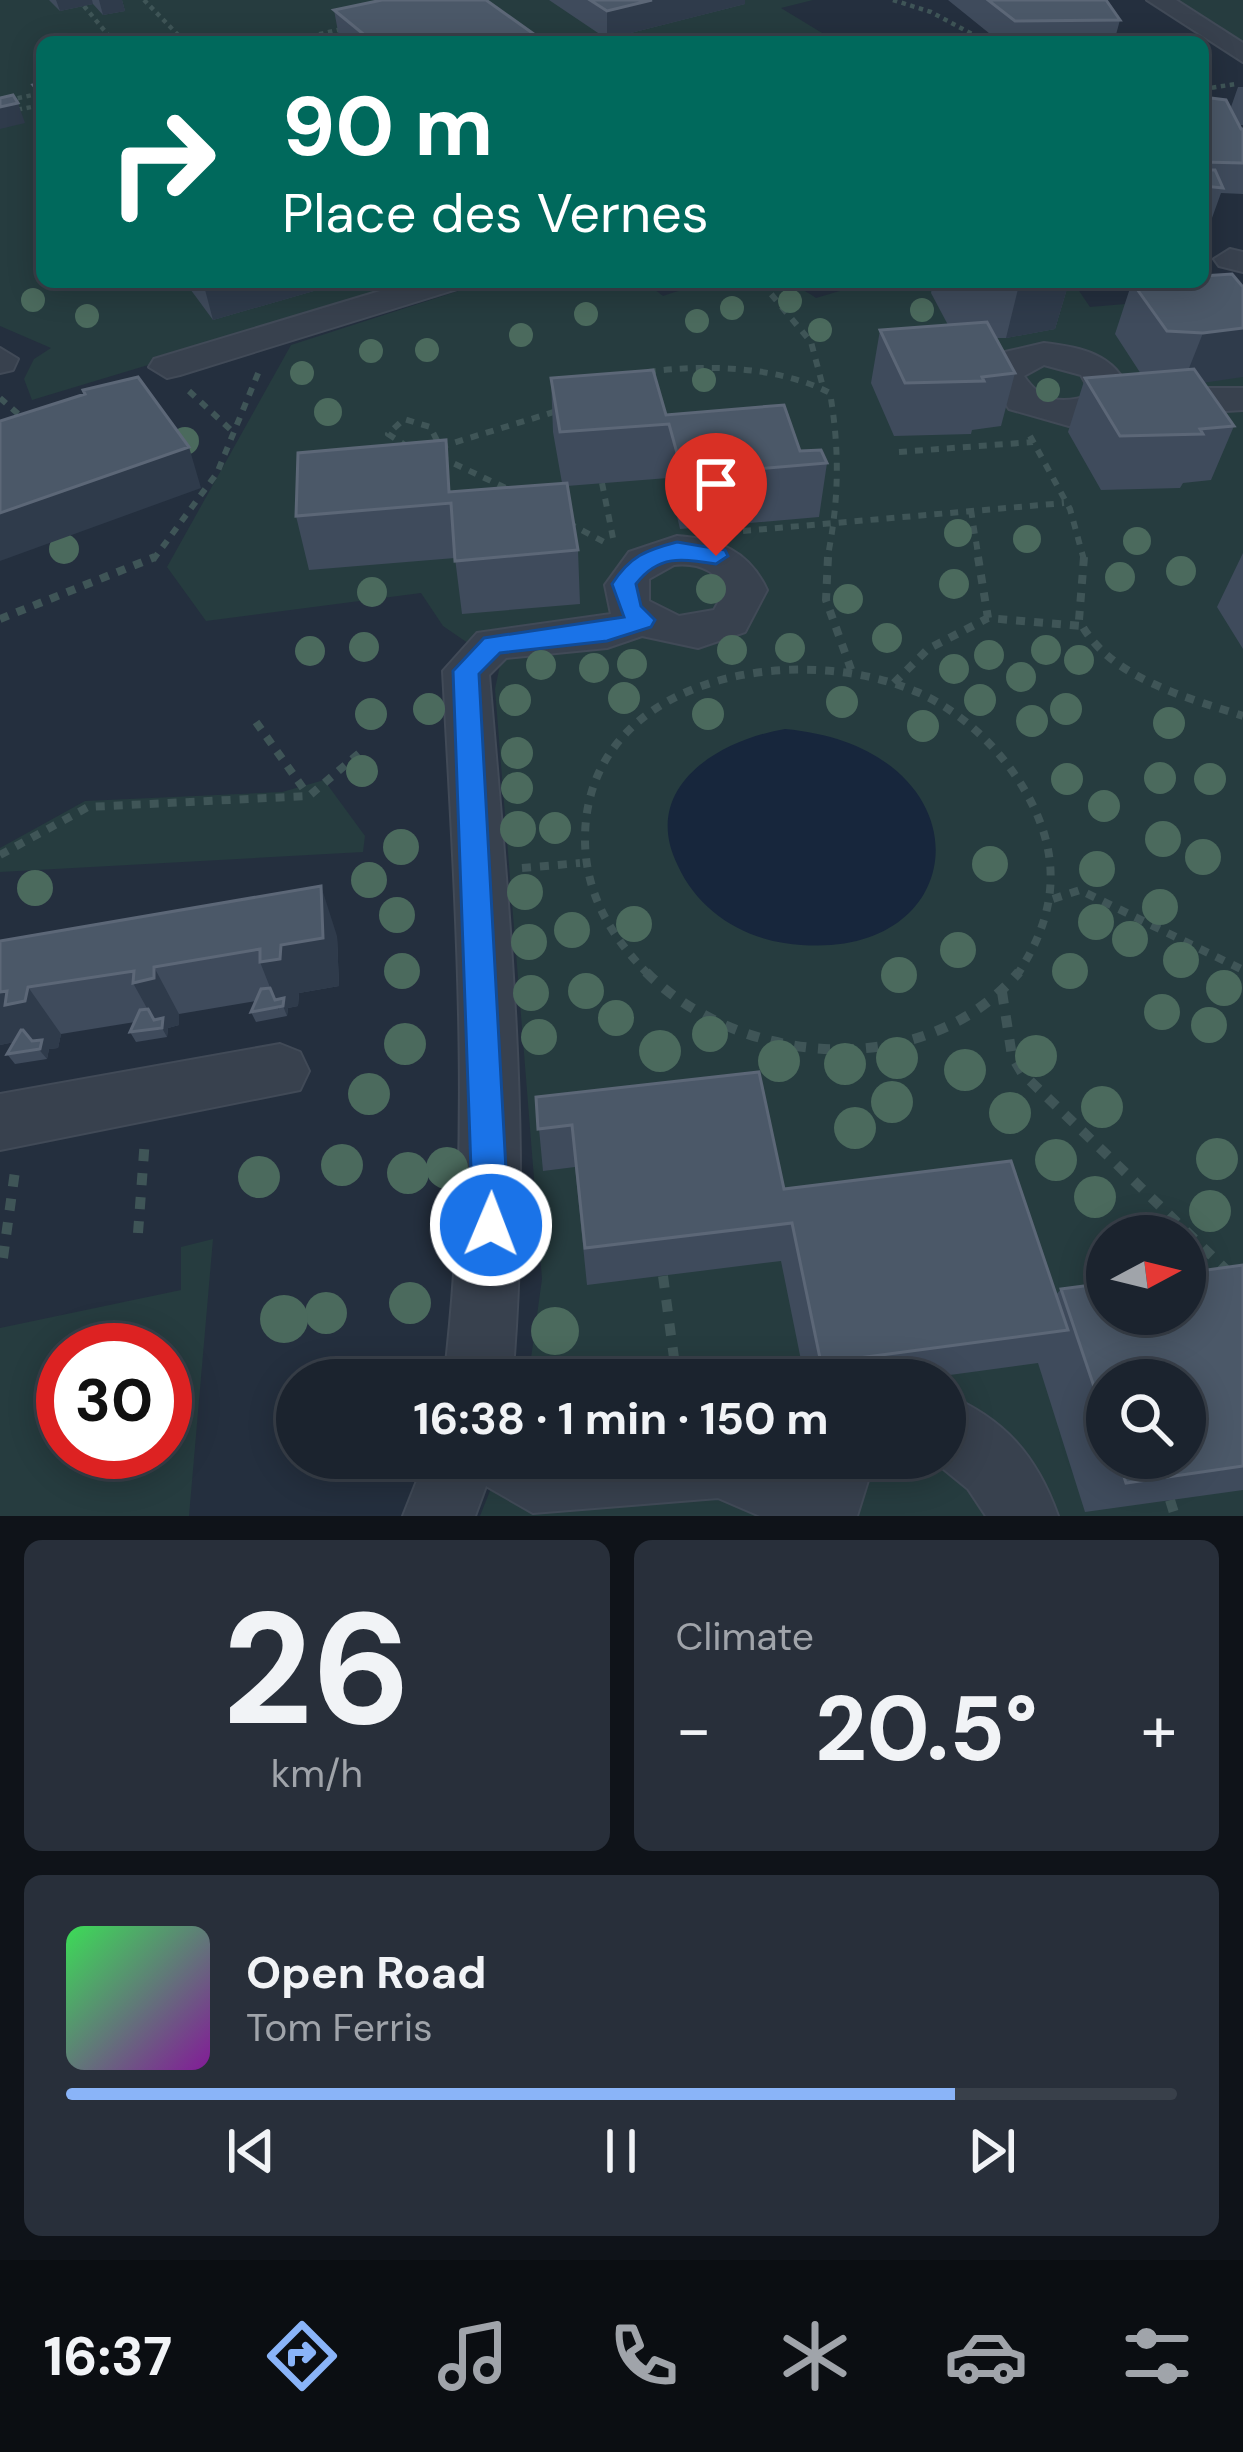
<!DOCTYPE html>
<html lang="en">
<head>
<meta charset="utf-8">
<style>
	body { margin:0; font-family:"DM Sans",sans-serif; background:#282f3a; color:#f1f3f6; height:100vh; display:flex; flex-direction:column; font-size:45px; white-space:nowrap }
	* { box-sizing:border-box; margin:0 }
	p { font-size:39px; color:#a0a4aa }
	.icon { flex:none; width:66px; height:66px; fill:none; stroke:currentColor; stroke-width:2; stroke-linecap:round; stroke-linejoin:round }
	.map { position:relative; height:1516px; overflow:hidden }
	.details { display:flex; flex-direction:column; gap:24px; padding:24px; background:#0f1319; flex:1 }
	.details>* { flex:none }
	.top-card { position:absolute; left:36px; top:36px; width:1173px; height:252px; border-radius:18px; box-shadow:0 6px 30px #0003,0 0 0 3px #39404a; background:#00695c; color:#fff; overflow:hidden }
	.needle { width:78px; rotate:83deg }
	.fabs { position:absolute; left:1086px; top:1215px; display:grid; gap:24px }
	.fabs a { display:grid; place-items:center; width:120px; height:120px; border-radius:50%; background:#1b232e; box-shadow:0 6px 30px #0003,0 0 0 3px #39404a; font-size:60px }
	.speed { position:absolute; left:36px; top:1323px; display:flex; gap:24px; font-size:60px; font-weight:700; text-align:center }
	.speed>* { display:grid; place-content:center; width:156px; height:156px; border-radius:50%; background:#1b232e; box-shadow:0 6px 30px #0003,0 0 0 3px #39404a; line-height:1 }
	.speed .limit { border:18px solid #d22; background:#fff; color:#111 }
	.pin { position:absolute; display:grid; place-items:center; width:102px; height:102px; color:#fff; margin:-123px -51px; border-radius:50% 50% 50% 0; rotate:-45deg; box-shadow:0 0 12px #0007 }
	.pin .icon { rotate:45deg }
	.me { position:absolute; width:132px; margin:-66px; rotate:1deg; stroke-linejoin:round; filter:drop-shadow(0 0 9px #0008) }
	.turn { display:flex; align-items:center; gap:42px; height:252px; padding:0 48px; font-size:54px }
	.turn .icon { width:156px; height:156px; stroke-width:2.5 }
	.turn b { display:block; font-size:84px; line-height:102px }
	.big { font-size:90px; font-weight:700; line-height:1.1 }
	.details .card { flex:1; display:flex; flex-direction:column; justify-content:center; gap:18px; min-width:0; padding:0 42px; border-radius:18px; background:#282f3a }
	.details .dial { align-items:center; gap:0 }
	.dial b { font-size:156px; line-height:1 }
	.song { display:flex; align-items:center; gap:36px }
	.cover { width:144px; height:144px; border-radius:18px; background:linear-gradient(135deg,hsl(130 70% 55%),hsl(290 70% 35%)) }
	.played { height:12px; border-radius:6px; background:linear-gradient(90deg,#8ab4f8 80%,#39404a 80%) }
	.keys { display:flex; justify-content:space-around; direction:ltr }
	.heat { display:flex; justify-content:space-between; align-items:center; font-size:66px; direction:ltr }
	.details .tiles { flex:1; display:grid; gap:24px; grid-template-columns:1fr 1fr }
	.card:last-child { grid-column:span 2 }
	.trip { position:absolute; left:276px; top:1359px; width:690px; height:120px; border-radius:60px; background:#1b232e; box-shadow:0 6px 30px #0003,0 0 0 3px #39404a; font-weight:700; line-height:120px; text-align:center }
	.dock { display:flex; height:192px; justify-content:space-around; align-items:center; background:#0b0e12; color:#a0a4aa }
	.dock .icon { width:84px; height:84px }
	.dock .active { color:#8ab4f8 }
	.dock b { font-size:54px; color:#f1f3f6 }
	.map>svg:first-child { display:block }
</style>
</head>
<body>
<div class="map">
<svg width="1243" height="1516" viewBox="0 0 1243 1516">
	<rect width="100%" height="100%" fill="#242f3e"/>
	<!-- green -->
	<path fill="#263c3f" fill-rule="evenodd" d="M0 0H813L781 8 837 42H42V282H423L32 400 24 379 34 359 51 348 0 326Z
		M1169 0H1243V47Z
		M486 282H645L663 296C708 280 776 268 816 298L870 282H1073L1090 307 1243 294V1516H480L503 1458H945V1380H528L542 1279 495 689 500 665 443 626 421 593 206 621 167 567 291 345ZM1107 1236H1185V1314H1107ZM1107 1380H1185V1458H1107Z
		M324 780 365 836 363 852 0 872V848L85 801 282 792Z
		M213 1239 189 1516H0V1328L181 1290V1247ZM63 1350H165V1452H63Z"/>
	<!-- water -->
	<path fill="#17263c" d="M785 729C995 748 977 972 784 943 738 936 697 908 678 866 639 788 718 740 785 729Z"/>
	<g fill="none" stroke-linecap="round" stroke-linejoin="round">
		<!-- minor casing -->
		<g stroke="#414a57" stroke-width="4">
			<path id="minor" d="M1147 0H1176L1243 43V62Z
				M1230 249 1243 252V272L1219 266 1214 259Z
				M410 282H462L457 289 180 375 167 378 149 367 154 359Z
				M1044 343C1080 347 1115 354 1129 391L1121 409 1069 426 1009 409 987 375 1005 352ZM1044 365 1081 375 1092 394C1063 405 1041 402 1024 376Z
				M0 348 18 359 13 370 0 373Z
				M1152 388H1243V410L1174 414 1139 407 1134 399 1139 391Z
				M677 536C719 539 749 551 767 590L745 632 698 648 642 636 607 648 506 658 489 675C509 911 533 1144 512 1380H444C473 1143 456 908 443 671L477 633 611 614 605 585 629 552ZM674 565C695 563 715 568 725 590L714 610 679 616 649 601V579Z
				M280 1044 300 1052 309 1071 300 1090 0 1150V1094Z
				M945 1394C1004 1418 1037 1456 1058 1516H986L968 1489 930 1458H945Z
				M426 1458H875L857 1516H760L718 1498 533 1513 486 1486 475 1516H403Z"/>
		</g>
		<!-- path-far3 -->
		<path stroke="#3f5557" stroke-width="4.5" stroke-dasharray="4.5 4.5" stroke-linecap="butt" d="M144 0 185 42
			M893 0 931 12 987 42
			M84 6 114 42
			M284 42 342 29
			M1203 89 1236 84
			M0 102 42 93
			M0 113 42 105"/>
		<!-- path-far2 -->
		<path stroke="#3f5557" stroke-width="6" stroke-dasharray="8 8" stroke-linecap="butt" d="M761 282 811 342 823 387
			M648 372C704 364 779 366 830 393 840 451 839 502 827 560
			M189 391 232 431
			M0 398 25 420
			M1030 436 1070 509 1084 560
			M408 447 388 434 404 419 430 427 440 446
			M440 447 557 411
			M899 452 1033 442
			M440 457 508 489
			M602 483 613 538
			M971 510 979 560
			M568 523 608 544
			M743 531 1064 503
			M153 560 217 473 259 371"/>
		<!-- path-far1 -->
		<path stroke="#3f5557" stroke-width="8" stroke-dasharray="9 9" stroke-linecap="butt" d="M828 557 826 600 852 672
			M978 557 988 618 1081 626
			M1084 557 1079 620C1108 678 1186 697 1243 716
			M0 619 155 557
			M894 683 928 649 988 618
			M256 722 308 795
			M0 855 88 807 309 796 363 750
			M522 868 580 863
			M1053 899 1080 890 1243 970
			M649 975C611 937 585 893 585 839 585 677 794 639 917 692 963 712 1004 752 1028 796 1063 860 1056 916 1017 975"/>
		<!-- path -->
		<path stroke="#3f5557" stroke-width="10" stroke-dasharray="12 12" stroke-linecap="butt" d="M646 972C742 1068 925 1082 1019 972
			M1002 992 1012 1056 1022 1073 1243 1286
			M138 1233 145 1139
			M3 1258 16 1164
			M663 1276 677 1380
			M1170 1500 1175 1516"/>
		<!-- minor -->
		<use href="#minor" fill="#38414e" fill-rule="evenodd"/>
	</g>
	<!-- trees -->
	<g fill="#4b6a5d">
		<circle cx="33" cy="300" r="12"/>
		<circle cx="790" cy="301" r="12"/>
		<circle cx="732" cy="308" r="12"/>
		<circle cx="922" cy="310" r="12"/>
		<circle cx="586" cy="314" r="12"/>
		<circle cx="87" cy="316" r="12"/>
		<circle cx="697" cy="321" r="12"/>
		<circle cx="820" cy="330" r="12"/>
		<circle cx="521" cy="335" r="12"/>
		<circle cx="427" cy="350" r="12"/>
		<circle cx="371" cy="351" r="12"/>
		<circle cx="302" cy="373" r="12"/>
		<circle cx="704" cy="380" r="12"/>
		<circle cx="1048" cy="390" r="12"/>
		<circle cx="328" cy="412" r="14"/>
		<circle cx="185" cy="441" r="14"/>
		<circle cx="958" cy="533" r="14"/>
		<circle cx="1027" cy="539" r="14"/>
		<circle cx="1137" cy="541" r="14"/>
		<circle cx="64" cy="549" r="15"/>
		<circle cx="1181" cy="571" r="15"/>
		<circle cx="1120" cy="577" r="15"/>
		<circle cx="954" cy="584" r="15"/>
		<circle cx="711" cy="589" r="15"/>
		<circle cx="372" cy="592" r="15"/>
		<circle cx="848" cy="599" r="15"/>
		<circle cx="887" cy="638" r="15"/>
		<circle cx="364" cy="647" r="15"/>
		<circle cx="790" cy="648" r="15"/>
		<circle cx="732" cy="650" r="15"/>
		<circle cx="1046" cy="650" r="15"/>
		<circle cx="310" cy="651" r="15"/>
		<circle cx="989" cy="655" r="15"/>
		<circle cx="1079" cy="660" r="15"/>
		<circle cx="632" cy="664" r="15"/>
		<circle cx="541" cy="665" r="15"/>
		<circle cx="594" cy="668" r="15"/>
		<circle cx="954" cy="669" r="15"/>
		<circle cx="1021" cy="677" r="15"/>
		<circle cx="624" cy="698" r="16"/>
		<circle cx="515" cy="700" r="16"/>
		<circle cx="980" cy="700" r="16"/>
		<circle cx="842" cy="702" r="16"/>
		<circle cx="429" cy="709" r="16"/>
		<circle cx="1066" cy="709" r="16"/>
		<circle cx="371" cy="714" r="16"/>
		<circle cx="708" cy="714" r="16"/>
		<circle cx="1032" cy="721" r="16"/>
		<circle cx="1169" cy="723" r="16"/>
		<circle cx="923" cy="726" r="16"/>
		<circle cx="517" cy="753" r="16"/>
		<circle cx="362" cy="771" r="16"/>
		<circle cx="1160" cy="778" r="16"/>
		<circle cx="1067" cy="779" r="16"/>
		<circle cx="1210" cy="779" r="16"/>
		<circle cx="517" cy="788" r="16"/>
		<circle cx="1104" cy="806" r="16"/>
		<circle cx="518" cy="829" r="18"/>
		<circle cx="555" cy="828" r="16"/>
		<circle cx="1163" cy="839" r="18"/>
		<circle cx="401" cy="847" r="18"/>
		<circle cx="1203" cy="857" r="18"/>
		<circle cx="990" cy="864" r="18"/>
		<circle cx="1097" cy="869" r="18"/>
		<circle cx="369" cy="880" r="18"/>
		<circle cx="35" cy="888" r="18"/>
		<circle cx="525" cy="892" r="18"/>
		<circle cx="1160" cy="907" r="18"/>
		<circle cx="397" cy="915" r="18"/>
		<circle cx="1096" cy="922" r="18"/>
		<circle cx="634" cy="924" r="18"/>
		<circle cx="572" cy="930" r="18"/>
		<circle cx="1130" cy="939" r="18"/>
		<circle cx="529" cy="942" r="18"/>
		<circle cx="958" cy="950" r="18"/>
		<circle cx="1181" cy="960" r="18"/>
		<circle cx="402" cy="971" r="18"/>
		<circle cx="1070" cy="971" r="18"/>
		<circle cx="899" cy="975" r="18"/>
		<circle cx="1224" cy="988" r="18"/>
		<circle cx="586" cy="991" r="18"/>
		<circle cx="531" cy="993" r="18"/>
		<circle cx="1162" cy="1012" r="18"/>
		<circle cx="616" cy="1018" r="18"/>
		<circle cx="1209" cy="1025" r="18"/>
		<circle cx="710" cy="1034" r="18"/>
		<circle cx="539" cy="1037" r="18"/>
		<circle cx="405" cy="1044" r="21"/>
		<circle cx="660" cy="1051" r="21"/>
		<circle cx="1036" cy="1056" r="21"/>
		<circle cx="897" cy="1058" r="21"/>
		<circle cx="779" cy="1061" r="21"/>
		<circle cx="845" cy="1064" r="21"/>
		<circle cx="965" cy="1070" r="21"/>
		<circle cx="369" cy="1094" r="21"/>
		<circle cx="892" cy="1102" r="21"/>
		<circle cx="1102" cy="1107" r="21"/>
		<circle cx="1010" cy="1113" r="21"/>
		<circle cx="855" cy="1128" r="21"/>
		<circle cx="1217" cy="1159" r="21"/>
		<circle cx="1056" cy="1160" r="21"/>
		<circle cx="342" cy="1165" r="21"/>
		<circle cx="447" cy="1168" r="21"/>
		<circle cx="408" cy="1173" r="21"/>
		<circle cx="259" cy="1177" r="21"/>
		<circle cx="1095" cy="1197" r="21"/>
		<circle cx="1210" cy="1211" r="21"/>
		<circle cx="410" cy="1303" r="21"/>
		<circle cx="326" cy="1313" r="21"/>
		<circle cx="284" cy="1319" r="24"/>
		<circle cx="555" cy="1331" r="24"/>
	</g>
	<!-- wall -->
	<path fill="#3f4b5c" fill-rule="evenodd" d="M49 0H122L125 11 103 15 93 4 60 11Z
		M549 0H745V4L607 39Z
		M948 0H1023L1120 20 1114 42H1000Z
		M334 10 545 42H344L339 37Z
		M42 83V110L33 85Z
		M1238 87H1243V125H1239L1243 129V194L1221 193 1212 218 1203 217V97L1237 121 1231 107Z
		M185 282H345L213 320Z
		M933 282H1069L1055 329 1006 338H995L1015 373 1001 426 972 430 971 434 894 436 871 383 880 330 948 325 931 293Z
		M1132 282H1203L1204 383 1234 426 1211 480 1183 483 1180 488 1101 490 1068 432 1085 378 1141 374 1115 334Z
		M551 378 666 415 800 451 827 463 819 517 680 529 668 478 567 486 578 550 580 604 462 614 455 558 309 570 296 516 452 491 562 483 553 432Z
		M1243 553V649L1217 607Z
		M337 936 339 986 299 993 298 1006 288 1008 287 1016 256 1022 251 1012 256 1001 179 1014V1025L168 1028 167 1037 136 1042 130 1032 135 1022 61 1034 58 1048 49 1049 47 1059 15 1064 7 1054 14 1042 0 1045V941Z
		M536 1097 784 1189 1056 1295 1061 1289 1243 1265V1490L1085 1512 1038 1363 913 1380H805L781 1261 587 1285 575 1167 543 1171ZM1107 1380 1185 1458H1107Z"/>
	<!-- shaded-wall -->
	<path fill="#2f3b4b" d="M56 0H92L93 4 60 11Z
		M99 0H122L125 11 103 15Z
		M652 0H745V4L607 39V11Z
		M18 103 25 123 0 129V107Z
		M203 282H345L213 320Z
		M1040 282H1069L1055 329 1006 338 1019 285Z
		M1243 328V377L1182 386 1203 333Z
		M189 447 201 488 0 561V513Z
		M321 886 337 936 339 986 299 993 298 1006 288 1008 287 1016 283 1006 279 1007V1010L260 962Z
		M154 967 179 1014V1025L168 1028 167 1037 162 1028 159 1030 133 983Z
		M28 987 61 1034 58 1048 49 1049 47 1059 30 1039 0 1045V992Z"/>
	<!-- building -->
	<path fill="#4b5868" stroke="#5c6777" stroke-width="3" d="M382 0H486L545 42H373L334 10Z
		M590 0H652L607 11Z
		M988 0H1106L1120 20 1015 21Z
		M42 83V96L33 85Z
		M13 95 18 103 0 107V98Z
		M1203 97 1226 100 1241 129H1243V163L1203 162Z
		M1203 165 1205 170H1215L1223 188 1203 186Z
		M1232 274 1243 287V328L1203 333 1167 331 1132 282H1203V276Z
		M965 282H1040L1019 285H966Z
		M987 322 1015 373 982 377 984 381 905 383 880 330Z
		M1194 369 1234 426 1200 429 1203 434 1120 436 1085 378Z
		M653 370 666 415 784 405 800 451 821 450 827 463 683 475 669 424 560 432 551 378Z
		M138 377 189 447 0 513V421L85 394 83 390Z
		M446 440 449 492 567 483 578 550 455 561 451 503 296 516 298 453Z
		M321 886 323 938 281 945 280 959 260 962V949L154 967V978L133 983 134 971 28 987 25 1001 5 1005 7 991 0 992V941Z
		M270 988 275 1000 284 998 283 1006 251 1012 261 989Z
		M148 1009 154 1020 163 1018 162 1028 130 1032 140 1010Z
		M21 1030H23L32 1041 42 1040 40 1049 7 1054Z
		M759 1072 784 1189 1011 1161 1068 1330 821 1363 792 1223 585 1248 572 1125 538 1129 536 1097Z
		M1243 1265V1466L1126 1483 1118 1458H1185V1380H1107V1425L1061 1289 1107 1283V1314H1185V1273Z"/>
	<!-- route -->
	<path fill="#1a73e8" stroke="#114b97" stroke-width="3" d="M677 542 725 550 728 556 716 564C682 558 658 555 636 584L641 606 655 620 651 627 607 641 500 653 479 674 509 1225 504 1238 491 1243 479 1238 473 1225 453 671 484 638 624 617 612 584C630 556 646 550 677 542Z"/>
</svg>
<div class="fabs">
<a><svg class="needle" viewBox="-14 -14 28 28"><path d="M0-13l5 13h-10z" fill="#e53935"/><path d="M0 13l5-13h-10z" fill="#a0a4aa"/></svg></a>
<a><svg class="icon" aria-label="search" viewBox="0 0 24 24"><circle cx="10" cy="10" r="6"/><path d="M15 15l6 6"/></svg></a>
</div>
<div class="speed"><div class="limit">30</div></div>
<div class="pin" style="left:716px;top:556px;background:#d93025"><svg class="icon" aria-label="arrive" viewBox="0 0 24 24"><path d="M6 21V4h12l-3 4 3 4H6"/></svg></div>
<svg class="me" style="left:491px;top:1225px" viewBox="-20 -20 40 40"><circle r="17" fill="#1a73e8" stroke="#fff" stroke-width="3"/><path d="M0-11L8 9 0 5-8 9z" fill="#fff"/></svg>
<div class="trip">16:38 · 1 min · 150 m</div>
<div class="top-card">
<div class="turn"><svg class="icon" aria-label="right" viewBox="0 0 24 24"><path d="M7 20v-9h11M14 6l5 5-5 5"/></svg><div><b>90 m</b>Place des Vernes</div></div>
</div>
</div>
<section class="details">
<div class="tiles">
<div class="card dial"><b>26</b><p>km/h</p></div>
<div class="card"><p>Climate</p>
<div class="heat"><a>−</a><b class="big">20.5°</b><a>+</a></div>
</div>
<div class="card">
<div class="song"><i class="cover"></i><div><b>Open Road</b><p>Tom Ferris</p></div></div>
<div class="played"></div>
<div class="keys"><svg class="icon" aria-label="previous" viewBox="0 0 24 24"><path d="M18 5L8 12l10 7zM5 5v14"/></svg><svg class="icon" aria-label="pause" viewBox="0 0 24 24"><path d="M8 5v14M16 5v14"/></svg><svg class="icon" aria-label="next" viewBox="0 0 24 24"><path d="M6 5l10 7-10 7zM19 5v14"/></svg></div>
</div>
</div>
</section>
<nav class="dock">
<b>16:37</b>
<svg class="icon active" aria-label="directions" viewBox="0 0 24 24"><path d="M12 3l9 9-9 9-9-9zM9 14v-3h6M13 9l2 2-2 2"/></svg>
<svg class="icon" aria-label="music" viewBox="0 0 24 24"><path d="M9 18V5l10-2v13"/><circle cx="6" cy="18" r="3"/><circle cx="16" cy="16" r="3"/></svg>
<svg class="icon" aria-label="phone" viewBox="0 0 24 24"><path d="M5 4h4l2 5-3 2q2 4 5 5l2-3 5 2v4C11 20 4 13 5 4z"/></svg>
<svg class="icon" aria-label="climate" viewBox="0 0 24 24"><path d="M12 3v18M4 7l16 10M4 17L20 7"/></svg>
<svg class="icon" aria-label="car" viewBox="0 0 24 24"><path d="M5 17H2v-5l4-1 3-4h7l3 4 3 1v5h-3M9 17h6M6 11h13"/><circle cx="7" cy="17" r="2"/><circle cx="17" cy="17" r="2"/></svg>
<svg class="icon" aria-label="filters" viewBox="0 0 24 24"><path d="M4 7h16M4 17h16"/><circle cx="9" cy="7" r="2"/><circle cx="15" cy="17" r="2"/></svg>
</nav>
</body>
</html>
